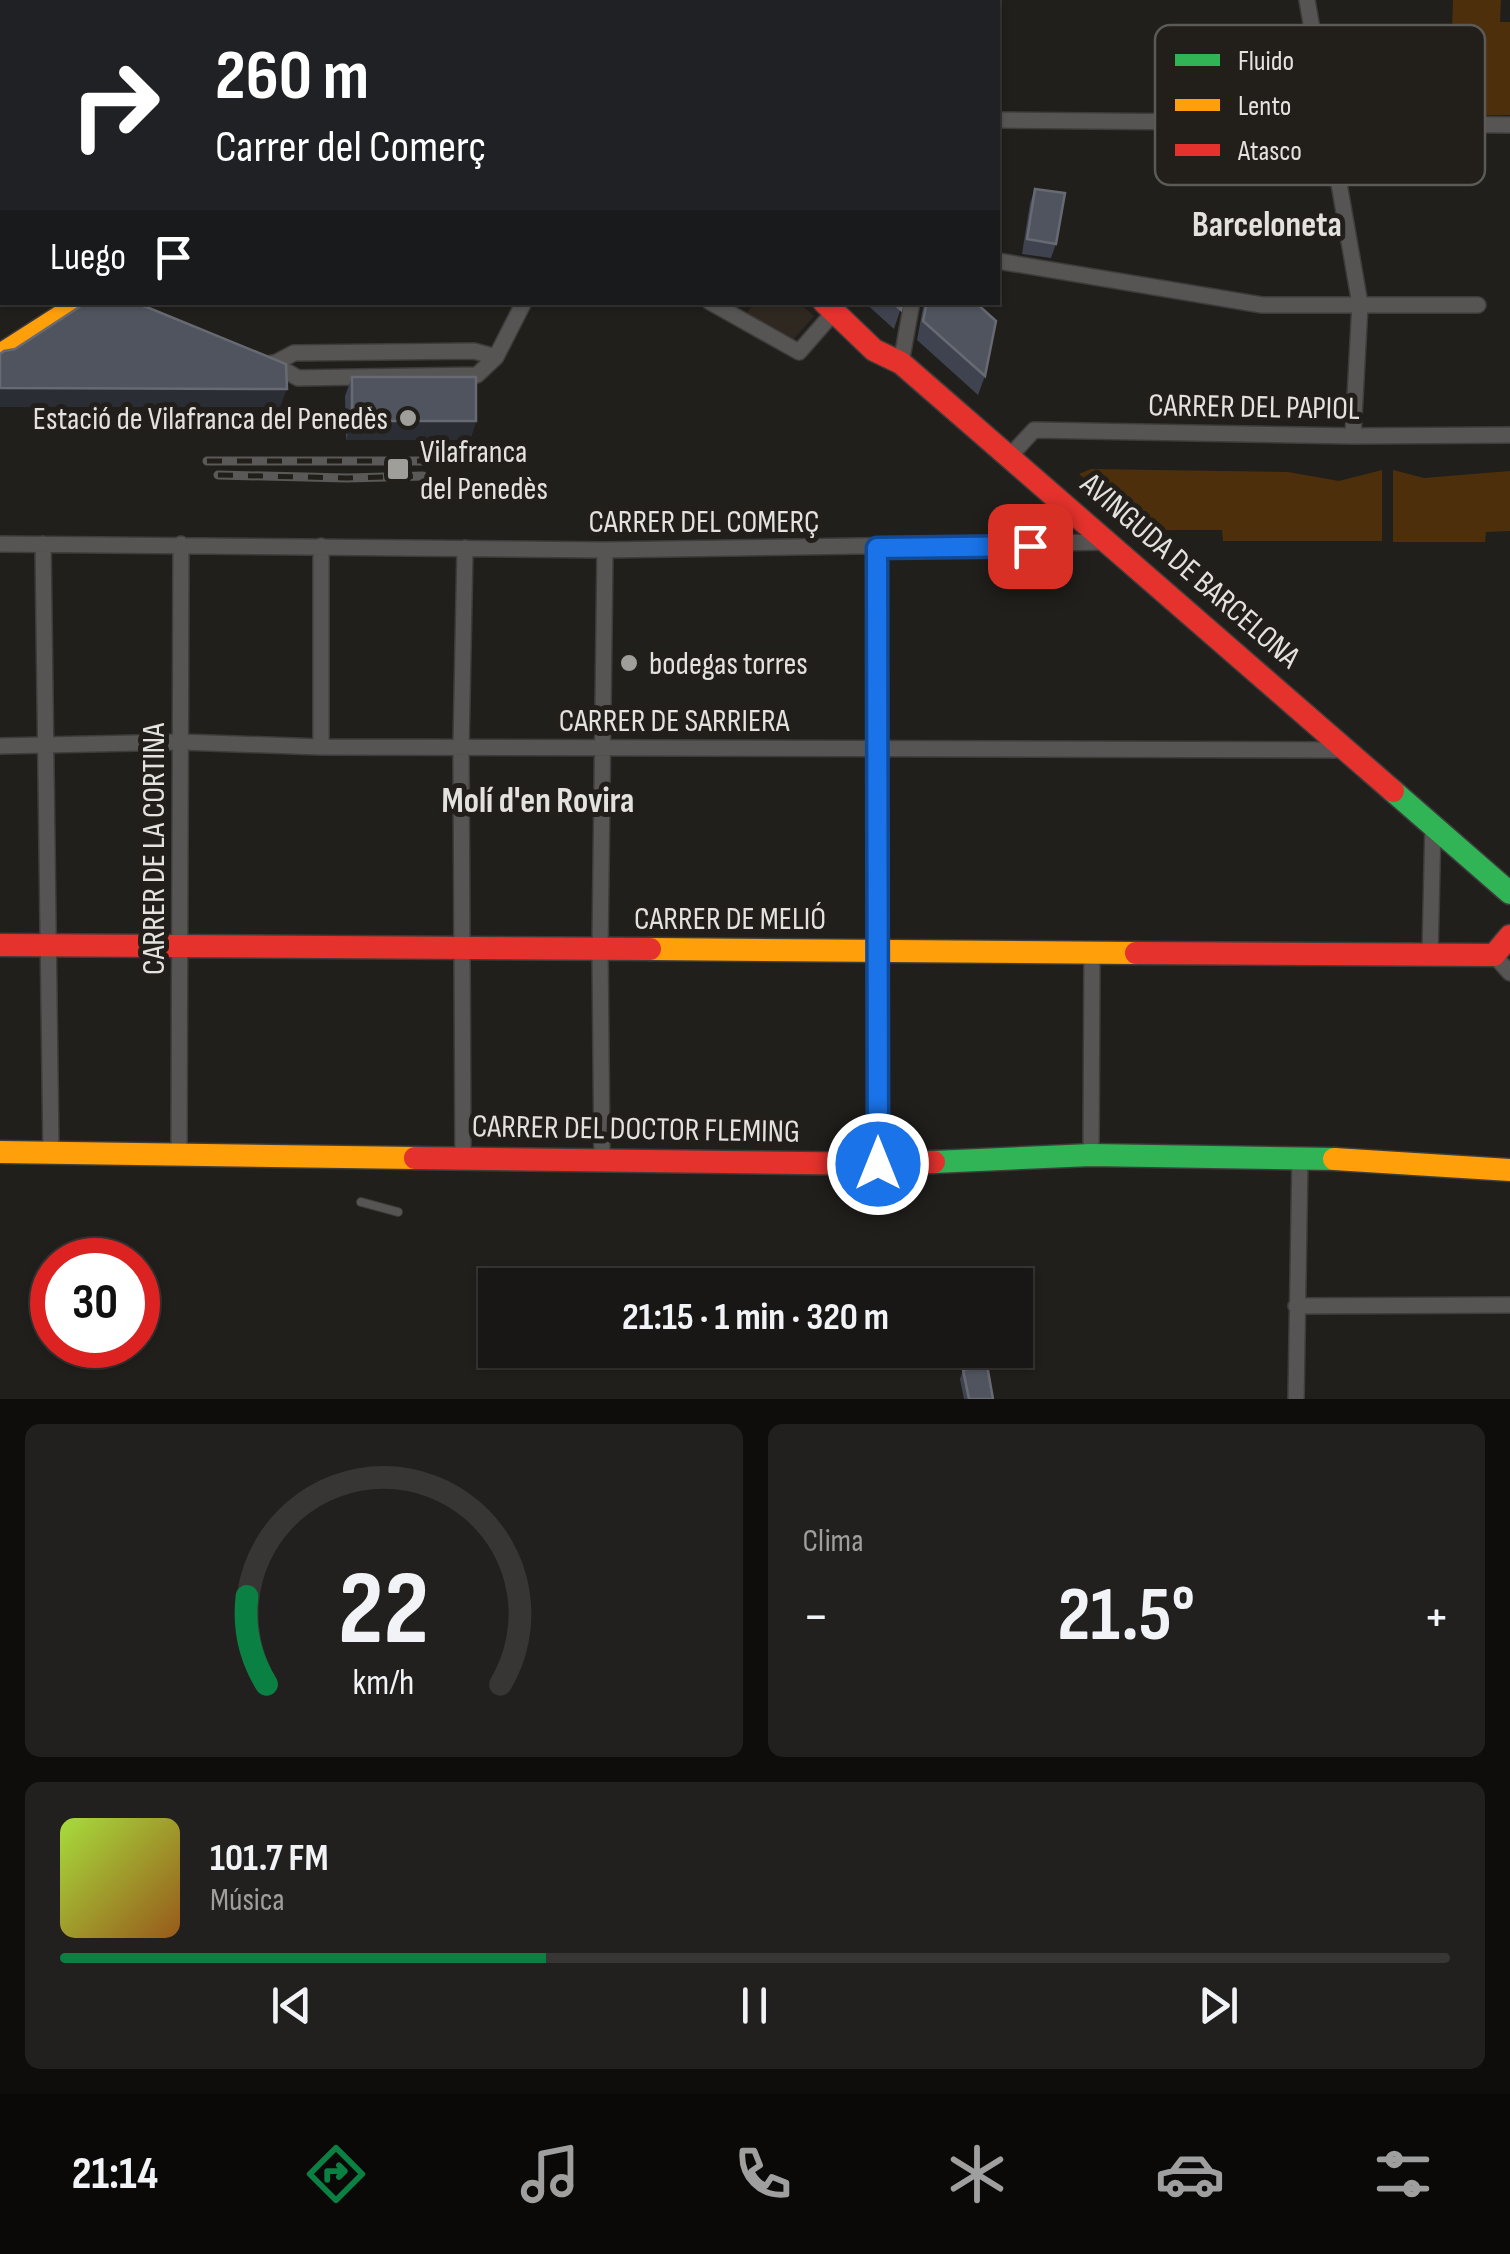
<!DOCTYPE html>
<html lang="es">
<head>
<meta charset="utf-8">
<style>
	body { margin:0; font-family:"Sofia Sans Condensed",sans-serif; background:#22201e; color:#f1f3f6; height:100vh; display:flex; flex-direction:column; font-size:38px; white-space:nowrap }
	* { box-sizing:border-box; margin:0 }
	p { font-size:32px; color:#9f9fa0 }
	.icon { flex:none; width:55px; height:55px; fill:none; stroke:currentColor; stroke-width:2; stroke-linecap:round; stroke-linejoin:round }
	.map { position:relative; height:1399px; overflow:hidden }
	.side { display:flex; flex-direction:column; gap:25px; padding:25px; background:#0e0d0c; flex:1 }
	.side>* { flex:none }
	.banner { position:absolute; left:0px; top:0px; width:1000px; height:305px; box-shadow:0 2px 8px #0004,0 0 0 2px #373634; background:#202124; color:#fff; overflow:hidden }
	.speed { position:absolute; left:30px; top:1238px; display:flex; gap:20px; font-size:50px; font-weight:700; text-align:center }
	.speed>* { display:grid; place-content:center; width:130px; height:130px; border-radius:50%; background:#191715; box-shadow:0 2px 8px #0004,0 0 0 2px #373634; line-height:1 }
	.speed .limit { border:15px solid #d22; background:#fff; color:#111 }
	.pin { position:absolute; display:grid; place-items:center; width:85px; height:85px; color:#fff; margin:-42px; border-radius:20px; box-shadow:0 5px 15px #0006 }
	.me { position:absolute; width:110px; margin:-55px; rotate:0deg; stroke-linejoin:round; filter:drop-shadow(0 0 8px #0008) }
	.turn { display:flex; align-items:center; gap:35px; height:210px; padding:0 50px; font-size:45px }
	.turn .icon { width:130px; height:130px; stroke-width:2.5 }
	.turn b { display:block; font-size:70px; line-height:85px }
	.then { display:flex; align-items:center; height:95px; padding:0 50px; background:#0003; gap:20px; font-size:38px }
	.big { font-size:75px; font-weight:700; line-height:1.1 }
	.side .tile { flex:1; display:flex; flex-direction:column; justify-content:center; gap:15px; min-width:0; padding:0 35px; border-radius:15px; background:#22201e }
	.side .dial { align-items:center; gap:0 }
	.dial svg { height:260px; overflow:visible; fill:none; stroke:#373634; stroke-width:7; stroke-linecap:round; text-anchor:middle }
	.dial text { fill:#f1f3f6; stroke:none }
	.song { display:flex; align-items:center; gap:30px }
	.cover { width:120px; height:120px; border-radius:15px; background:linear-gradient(135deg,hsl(80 70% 55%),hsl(30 70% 35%)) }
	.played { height:10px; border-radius:5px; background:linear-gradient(90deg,#0b8043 35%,#373634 35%) }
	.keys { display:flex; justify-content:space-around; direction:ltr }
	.heat { display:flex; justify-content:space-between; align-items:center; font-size:55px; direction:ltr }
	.side .tiles { flex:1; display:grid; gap:25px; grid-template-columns:1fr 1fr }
	.tile:last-child { grid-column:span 2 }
	.trip { position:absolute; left:478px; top:1268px; width:555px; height:100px; border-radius:0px; background:#191715; box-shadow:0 2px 8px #0004,0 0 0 2px #373634; font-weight:700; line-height:100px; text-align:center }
	.tab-bar { display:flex; height:160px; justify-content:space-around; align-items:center; background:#0a0908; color:#9f9fa0 }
	.tab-bar .icon { width:70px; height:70px }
	.tab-bar .current { color:#0b8043 }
	.tab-bar b { font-size:45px; color:#f1f3f6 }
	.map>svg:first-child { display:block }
</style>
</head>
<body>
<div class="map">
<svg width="1510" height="1399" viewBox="0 0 1510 1399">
	<rect width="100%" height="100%" fill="#211f1c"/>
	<!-- built -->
	<path fill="#2f2821" d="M755 302 799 303 814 316 792 341 744 317Z"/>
	<!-- green -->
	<path fill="#4d300b" d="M1453 0H1501L1500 22H1510V115L1426 116 1429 29 1452 31Z
		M1091 469 1288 472 1339 481 1382 470V541H1223L1222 530H1144L1079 474Z
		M1393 470 1424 478 1510 471V531L1486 532 1485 542H1393Z"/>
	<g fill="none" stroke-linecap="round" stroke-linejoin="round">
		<!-- lane casing -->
		<g stroke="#3e3c3a" stroke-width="10">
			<path id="lane" d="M361 1202 398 1212"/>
		</g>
		<!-- street casing -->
		<g stroke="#3e3c3a" stroke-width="18">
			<path id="street" d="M46 0 52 2
				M1307 0 1360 304 1353 436
				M953 2 954 0
				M0 117 2 111
				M998 120 1510 125
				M0 258 2 259
				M998 261 1262 305H1478
				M710 302 799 352 834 312
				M272 363 298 378 477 375 496 357 524 302
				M901 363 912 302
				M273 364 294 353 474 351 496 357
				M1009 457 1034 430 1353 436 1510 435
				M0 544 605 550 1108 542
				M43 544 51 1153
				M877 548 879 1164
				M0 746 182 742 321 747 1345 750
				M321 747V546
				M1430 955 1433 823
				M1494 955 1510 973
				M179 1154 181 544
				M1091 1155 1092 953
				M463 1158 461 747 465 548
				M602 1160 600 949 605 550
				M1296 1306 1510 1305
				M1296 1399 1300 1157"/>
		</g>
		<!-- fast casing -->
		<g stroke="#3e3c3a" stroke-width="25">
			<path id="fast" d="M1393 791 1510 893
				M934 1162 1091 1155 1334 1159"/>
		</g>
		<!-- slow casing -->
		<g stroke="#3e3c3a" stroke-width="25">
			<path id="slow" d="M0 355 83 302
				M650 949 1136 953
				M0 1152 415 1158
				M1334 1159 1510 1170"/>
		</g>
		<!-- jam casing -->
		<g stroke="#3e3c3a" stroke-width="25">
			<path id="jam" d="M479 0 482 2
				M824 302 874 350 901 363 1393 791
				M0 945 650 949
				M1136 953 1494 955 1510 936
				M415 1158 879 1164 934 1162"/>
		</g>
		<!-- lane -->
		<use href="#lane" stroke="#575554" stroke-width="8"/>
		<!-- street -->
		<use href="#street" stroke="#575554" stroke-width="15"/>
		<!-- fast -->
		<use href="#fast" stroke="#30b455" stroke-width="22"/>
		<!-- slow -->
		<use href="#slow" stroke="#ff9f0a" stroke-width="22"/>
		<!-- jam -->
		<use href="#jam" stroke="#e5322d" stroke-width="22"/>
		<!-- rail casing -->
		<g stroke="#5a5957" stroke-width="9">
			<path id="rail" d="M207 461H423
				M218 475 347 478 423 476"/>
		</g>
		<!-- rail -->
		<use href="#rail" stroke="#221f1b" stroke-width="5" stroke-dasharray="15" stroke-linecap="butt"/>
	</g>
	<!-- wall -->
	<path fill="#3e434f" d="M516 0H664L667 2H519Z
		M1035 189 1056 244 1051 258 1022 254 1030 203Z
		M864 302H903L894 329Z
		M924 302H975L985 376 978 395 917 340Z
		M352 377 476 421 470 440H346L345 396Z
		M963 1370 993 1399H964L960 1379Z"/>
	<!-- shaded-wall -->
	<path fill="#2b2d34" d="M0 388 287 389 280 407H0Z
		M352 421H476L470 440H346Z"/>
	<!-- building -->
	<path fill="#50545e" stroke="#676a72" stroke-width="2.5" d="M545 0H664L667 2H548Z
		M873 0H952V2H872Z
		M1035 189 1065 193 1056 244 1027 239Z
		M87 302H131L149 308 286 364 287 389 0 388V354L4 351 15 349Z
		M892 302H903L901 310Z
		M927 302H975L996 321 985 376 923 321Z
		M352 377H476V421H352Z
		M857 1280 858 1285H834V1284Z
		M987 1365 993 1399H969L963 1370Z"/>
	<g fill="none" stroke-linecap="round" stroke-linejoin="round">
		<!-- route casing -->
		<g stroke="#114b97" stroke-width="25">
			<path id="route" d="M878 1164 877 548 1030 546"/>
		</g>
		<!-- route -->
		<use href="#route" stroke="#1a73e8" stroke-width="18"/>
	</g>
	<!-- markers -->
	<g fill="#a09e9b" stroke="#221f1b" stroke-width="4">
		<circle cx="408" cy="418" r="10"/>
		<rect x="386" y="457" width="24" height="24" rx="5"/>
		<circle cx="629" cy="663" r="10"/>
	</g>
	<g text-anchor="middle" stroke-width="10" stroke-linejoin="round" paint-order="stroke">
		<!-- street labels -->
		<g font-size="32" fill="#e4e2df" stroke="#221f1b">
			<text transform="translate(1254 406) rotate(1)" y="11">CARRER DEL PAPIOL</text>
			<text x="704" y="532">CARRER DEL COMERÇ</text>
			<text transform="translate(1191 570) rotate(41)" y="11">AVINGUDA DE BARCELONA</text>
			<text x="674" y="731">CARRER DE SARRIERA</text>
			<text transform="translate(153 849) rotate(-90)" y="11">CARRER DE LA CORTINA</text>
			<text x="730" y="929">CARRER DE MELIÓ</text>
			<text transform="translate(636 1128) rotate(1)" y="11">CARRER DEL DOCTOR FLEMING</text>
		</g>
		<!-- poi labels -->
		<g font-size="32" fill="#e4e2df" stroke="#221f1b" text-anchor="start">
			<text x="388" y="429" text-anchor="end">Estació de Vilafranca del Penedès</text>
			<text x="420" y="462">Vilafranca<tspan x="420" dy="37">del Penedès</tspan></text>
			<text x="649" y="674">bodegas torres</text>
		</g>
		<!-- neighbourhood labels -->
		<g font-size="35" font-weight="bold" fill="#e4e2df" stroke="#221f1b">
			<text x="1267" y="236">Barceloneta</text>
			<text x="538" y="812">Molí d'en Rovira</text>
		</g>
	</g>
	<!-- legend -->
	<rect x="1155" y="25" width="330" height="160" rx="15" fill="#221f1b" stroke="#5c5a56" stroke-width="2.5"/>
	<rect x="1175" y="54" width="45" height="12" fill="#30b455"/>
	<rect x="1175" y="99" width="45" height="12" fill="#ff9f0a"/>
	<rect x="1175" y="144" width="45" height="12" fill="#e5322d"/>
	<g font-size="28" fill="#e4e2df">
		<text x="1238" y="70">Fluido</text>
		<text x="1238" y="115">Lento</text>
		<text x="1238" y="160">Atasco</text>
	</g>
</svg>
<div class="speed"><div class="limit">30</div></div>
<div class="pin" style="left:1030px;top:546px;background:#d93025"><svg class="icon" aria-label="arrive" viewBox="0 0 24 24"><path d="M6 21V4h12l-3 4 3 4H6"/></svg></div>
<svg class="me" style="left:878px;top:1164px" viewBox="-20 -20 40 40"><circle r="17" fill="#1a73e8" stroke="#fff" stroke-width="3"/><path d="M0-11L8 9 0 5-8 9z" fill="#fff"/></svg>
<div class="trip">21:15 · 1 min · 320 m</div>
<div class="banner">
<div class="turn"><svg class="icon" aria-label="right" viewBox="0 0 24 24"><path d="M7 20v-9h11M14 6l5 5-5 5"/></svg><div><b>260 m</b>Carrer del Comerç</div></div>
<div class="then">Luego<svg class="icon" aria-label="arrive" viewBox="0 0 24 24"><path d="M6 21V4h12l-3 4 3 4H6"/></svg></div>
</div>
</div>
<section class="side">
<div class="tiles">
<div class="tile dial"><svg viewBox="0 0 100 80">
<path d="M14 69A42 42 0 1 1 86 69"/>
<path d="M14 69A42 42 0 0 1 8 42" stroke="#0b8043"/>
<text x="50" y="56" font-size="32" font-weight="700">22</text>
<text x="50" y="72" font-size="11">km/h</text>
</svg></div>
<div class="tile"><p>Clima</p>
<div class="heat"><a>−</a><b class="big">21.5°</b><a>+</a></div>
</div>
<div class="tile">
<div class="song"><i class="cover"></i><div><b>101.7 FM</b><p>Música</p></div></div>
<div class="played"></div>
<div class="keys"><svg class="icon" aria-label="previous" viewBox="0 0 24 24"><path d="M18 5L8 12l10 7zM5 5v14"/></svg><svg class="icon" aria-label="pause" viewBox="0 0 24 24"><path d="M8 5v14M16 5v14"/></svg><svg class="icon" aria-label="next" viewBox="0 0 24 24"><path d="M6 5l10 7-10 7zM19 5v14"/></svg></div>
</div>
</div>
</section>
<nav class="tab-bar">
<b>21:14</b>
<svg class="icon current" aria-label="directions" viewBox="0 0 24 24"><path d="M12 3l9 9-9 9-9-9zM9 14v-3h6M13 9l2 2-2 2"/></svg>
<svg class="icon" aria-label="music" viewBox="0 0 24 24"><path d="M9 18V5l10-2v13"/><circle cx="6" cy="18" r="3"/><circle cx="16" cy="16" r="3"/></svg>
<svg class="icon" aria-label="phone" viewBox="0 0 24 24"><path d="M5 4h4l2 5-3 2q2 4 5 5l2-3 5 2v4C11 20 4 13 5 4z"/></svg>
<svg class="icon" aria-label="climate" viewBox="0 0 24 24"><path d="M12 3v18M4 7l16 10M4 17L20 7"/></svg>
<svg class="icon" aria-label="car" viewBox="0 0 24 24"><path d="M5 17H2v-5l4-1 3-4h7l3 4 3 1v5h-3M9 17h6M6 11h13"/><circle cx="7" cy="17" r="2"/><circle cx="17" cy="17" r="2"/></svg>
<svg class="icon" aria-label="filters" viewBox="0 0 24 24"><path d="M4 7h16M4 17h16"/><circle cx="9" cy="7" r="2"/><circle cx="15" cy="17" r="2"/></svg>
</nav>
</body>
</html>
